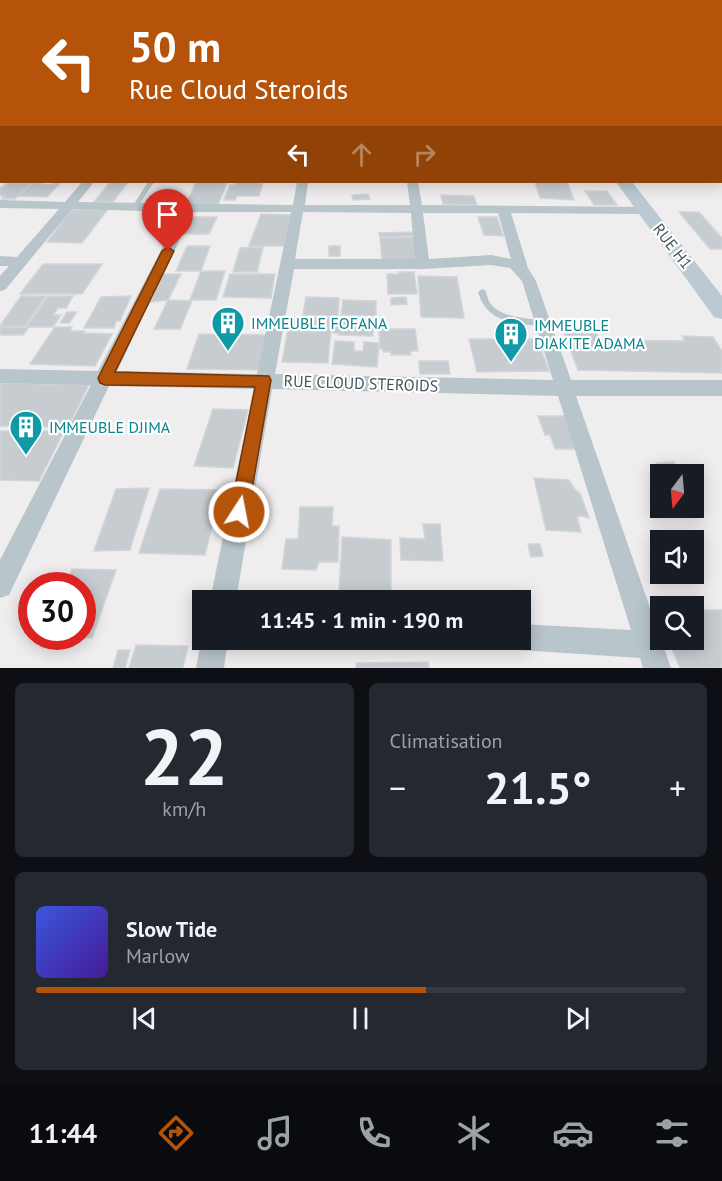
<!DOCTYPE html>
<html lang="fr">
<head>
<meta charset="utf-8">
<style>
	body { margin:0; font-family:"PT Sans",sans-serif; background:#242831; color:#f1f3f6; height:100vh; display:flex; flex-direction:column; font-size:22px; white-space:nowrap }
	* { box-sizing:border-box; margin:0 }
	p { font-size:20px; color:#9ea1a6 }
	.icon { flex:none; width:33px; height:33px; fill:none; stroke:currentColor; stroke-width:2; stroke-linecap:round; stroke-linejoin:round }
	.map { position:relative; height:668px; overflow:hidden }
	.sheet { display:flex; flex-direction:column; gap:15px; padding:15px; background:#0d0f14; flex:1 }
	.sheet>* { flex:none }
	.top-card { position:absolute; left:0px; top:0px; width:723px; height:183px; box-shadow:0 3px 15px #0003; background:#b45309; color:#fff; overflow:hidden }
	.needle { width:39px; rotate:196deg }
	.buttons { position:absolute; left:650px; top:464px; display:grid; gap:12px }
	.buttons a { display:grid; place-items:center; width:54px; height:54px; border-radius:0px; background:#171b24; box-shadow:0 3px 15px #0003; font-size:30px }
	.speed { position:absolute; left:18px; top:572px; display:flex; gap:12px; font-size:30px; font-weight:700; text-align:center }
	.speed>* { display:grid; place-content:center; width:78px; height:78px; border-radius:50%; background:#171b24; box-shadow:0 3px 15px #0003; line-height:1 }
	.speed .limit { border:9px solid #d22; background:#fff; color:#111 }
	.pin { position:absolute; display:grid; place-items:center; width:51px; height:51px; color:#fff; margin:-62px -26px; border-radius:50% 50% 50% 0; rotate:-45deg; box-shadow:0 0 6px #0007 }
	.pin .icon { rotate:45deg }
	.me { position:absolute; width:66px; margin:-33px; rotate:11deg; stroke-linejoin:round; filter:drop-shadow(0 0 4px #0008) }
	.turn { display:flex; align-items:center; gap:21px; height:126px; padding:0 30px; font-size:27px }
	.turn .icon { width:78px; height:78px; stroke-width:2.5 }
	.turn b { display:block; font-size:42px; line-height:51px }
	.lanes { display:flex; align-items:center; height:57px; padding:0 30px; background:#0003; justify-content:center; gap:30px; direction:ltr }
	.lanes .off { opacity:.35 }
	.big { font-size:45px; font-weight:600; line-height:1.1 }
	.sheet .card { flex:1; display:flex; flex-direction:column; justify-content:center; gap:9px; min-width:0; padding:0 21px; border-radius:9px; background:#242831 }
	.sheet .dial { align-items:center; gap:0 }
	.dial b { font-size:78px; line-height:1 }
	.song { display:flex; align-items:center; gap:18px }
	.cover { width:72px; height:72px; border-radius:9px; background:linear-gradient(135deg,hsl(230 70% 55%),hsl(260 70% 35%)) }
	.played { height:6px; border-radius:3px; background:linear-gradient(90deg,#b45309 60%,#363941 60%) }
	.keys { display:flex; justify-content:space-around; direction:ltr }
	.heat { display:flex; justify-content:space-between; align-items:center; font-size:33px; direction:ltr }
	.sheet .tiles { flex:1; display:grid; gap:15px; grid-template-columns:1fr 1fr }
	.card:last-child { grid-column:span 2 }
	.trip { position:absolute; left:192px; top:590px; width:339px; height:60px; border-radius:0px; background:#171b24; box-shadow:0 3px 15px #0003; font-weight:600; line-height:60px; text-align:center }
	.menu { display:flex; height:96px; justify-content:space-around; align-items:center; background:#090b0e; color:#9ea1a6 }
	.menu .icon { width:42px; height:42px }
	.menu .selected { color:#b45309 }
	.menu b { font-size:27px; color:#f1f3f6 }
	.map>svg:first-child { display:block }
</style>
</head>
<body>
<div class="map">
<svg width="722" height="668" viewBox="0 0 722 668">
	<rect width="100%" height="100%" fill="#f0edee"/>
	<!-- building -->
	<path fill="#c7ccd1" stroke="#d1d5d9" stroke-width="1.5" d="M110 182H128L113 202H94Z
		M196 182H227L218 205 186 204Z
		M236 182H263L259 196H237L235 200H224L230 185H235Z
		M535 182H567L574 200 540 198Z
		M8 183H31L15 199H2L5 196H0V188Z
		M33 183 48 185 60 183 47 197 19 196Z
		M585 191H607L617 205H594Z
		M368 194 370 199 353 200 352 195Z
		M441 195 474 196 477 205 443 204Z
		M108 209 82 243 47 242 71 210Z
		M679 212H699L722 238V249H710Z
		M261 214 291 215 284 246H249Z
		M193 217H217L209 234H184Z
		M478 217H497L503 236 484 235Z
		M415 232V236L380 237 379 233Z
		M413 237 417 260H382L380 238Z
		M187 246H210L201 271H176Z
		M329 246H340V256H329Z
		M263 247 257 272H233L240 248Z
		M43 264H102L82 294H20Z
		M201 271H225L216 300H190Z
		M399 272H414L417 294H388L387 274H399Z
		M162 274H181L168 300 150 302Z
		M230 274H275L271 298 223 297Z
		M418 276 457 277 464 318 421 317Z
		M21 296H46L25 326H0Z
		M48 296H73L66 308H58L53 315H61L53 327H26Z
		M131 296 120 321H116L114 328H84L101 297Z
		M306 297 339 298 338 316 303 315Z
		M406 297 407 304 391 305V298Z
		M168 300 192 301 180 329H154Z
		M343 300 376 301V316L341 315Z
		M67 312H77L69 323H60Z
		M290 317 332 318 328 363 282 362Z
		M334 318 373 319V336L338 335V333H333Z
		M0 327H29L23 335H0Z
		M55 327H72L70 331H85L83 333 112 334 95 366 30 364Z
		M382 329H415L418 351H410L411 355H391V352H383V349H380L379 331H382Z
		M564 333 597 334 600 340 685 341 682 336 713 337 722 351V373L578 370Z
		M199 334 266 335 259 370 187 369Z
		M469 339H537L549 371 477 372Z
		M335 341 354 342V351H363L364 342 379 343 377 367 332 364Z
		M419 361H448L450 374H420Z
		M0 384 1 383 89 385 68 427 0 426Z
		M213 409 248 410 233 468 194 466Z
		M538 416H567L580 449H555L550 435H545Z
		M0 431H64L39 481 0 480Z
		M674 462 678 470 661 471 656 463Z
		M534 478 569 480 575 490 580 493 589 518 582 516 577 517 581 532 546 530Z
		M149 488 130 550 94 551 116 489Z
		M160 489 221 490 205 555 139 553Z
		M300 507H333L332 526H339L338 562H319L316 570 282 569 286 539H298Z
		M423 524H440L443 561 401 560 400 538 425 539Z
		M342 537 391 540V594L339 592Z
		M528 544H540L543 556 531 557Z
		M72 569 116 570 92 638H44L82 636V585H66Z
		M693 610H722V668H680L668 639H693Z
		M136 645 188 646 183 668H129Z
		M118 650H130L125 668H113Z
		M428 662 429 668H356V663Z"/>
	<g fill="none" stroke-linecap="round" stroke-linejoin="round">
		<!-- lane -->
		<path fill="#b8c5cb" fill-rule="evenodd" d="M148 182H154L137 208H133L132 207Z
			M482 289 485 290C487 295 488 299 490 303 499 315 516 317 529 319 536 319 542 319 547 323L543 326C515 324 487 323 478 292Z"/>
		<!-- street -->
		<path fill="#b8c5cb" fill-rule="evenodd" d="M0 91H2V97H0Z
			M0 154H2L0 161Z
			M82 182H94L78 202 293 205 297 182H308L305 205H410L407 182H418L422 205 649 207 651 210 649 213 645 214 511 213 528 268 536 281 571 380H722V396H576L671 668H643L640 658 520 650 511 646 507 639H520V624L631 630 558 396 272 389 236 600H210L254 389 109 386 9 595 0 598V560L91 385 0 383V369L98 371 181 212 72 209 5 290 0 291V276L9 266H0V256L17 257 59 209 0 208V200L65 202ZM193 212H291L257 374 117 371ZM303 212 411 213 415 259H295ZM423 213H498L511 259 491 255 429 259ZM491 265 510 268 522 281 553 380 275 374 294 269H423Z
			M202 637V639H228L224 668H196Z"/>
		<!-- secondary -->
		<path fill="#bac9d2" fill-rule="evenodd" d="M616 182H632L722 296V319L714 317Z"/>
	</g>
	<!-- sky -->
	<linearGradient id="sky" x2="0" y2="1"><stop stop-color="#81c9ea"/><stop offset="0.48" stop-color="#f8f7f7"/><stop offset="1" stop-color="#f8f7f7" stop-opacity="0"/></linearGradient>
	<rect width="722" height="180" fill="url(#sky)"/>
	<!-- route -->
	<path fill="#b45309" stroke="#753606" stroke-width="1.5" d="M168 247 174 251 115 372 269 376 271 380 248 512 246 519 239 521 233 519 230 512 255 387 105 385 100 383 98 378 162 251Z"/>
	<!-- icons -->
	<defs>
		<g id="building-pin" transform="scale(1.725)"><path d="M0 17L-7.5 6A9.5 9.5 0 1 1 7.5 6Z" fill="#0f9aa8" stroke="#fff"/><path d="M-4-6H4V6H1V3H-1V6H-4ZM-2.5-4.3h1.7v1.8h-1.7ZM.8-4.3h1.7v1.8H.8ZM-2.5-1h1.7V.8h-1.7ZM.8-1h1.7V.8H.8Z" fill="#fff"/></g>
	</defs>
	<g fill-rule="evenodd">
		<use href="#building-pin" x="228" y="323"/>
		<use href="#building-pin" x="511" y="334"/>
		<use href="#building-pin" x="26" y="427"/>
	</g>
	<g text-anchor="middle" stroke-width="4.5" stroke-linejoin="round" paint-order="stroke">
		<!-- street labels -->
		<g font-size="16" fill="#45545b" stroke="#fff">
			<text transform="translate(673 246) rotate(52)" y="6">RUE H1</text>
			<text transform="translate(361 383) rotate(2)" y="6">RUE CLOUD STEROIDS</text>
		</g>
		<!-- culture labels -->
		<g font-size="16" fill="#0d838f" stroke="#fff" text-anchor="start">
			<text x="251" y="329">IMMEUBLE FOFANA</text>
			<text x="534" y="331">IMMEUBLE<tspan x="534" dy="18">DIAKITE ADAMA</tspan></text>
			<text x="49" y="433">IMMEUBLE DJIMA</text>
		</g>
	</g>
</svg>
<div class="buttons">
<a><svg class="needle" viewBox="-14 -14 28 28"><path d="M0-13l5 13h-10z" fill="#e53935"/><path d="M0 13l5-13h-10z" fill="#9ea1a6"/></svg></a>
<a><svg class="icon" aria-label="sound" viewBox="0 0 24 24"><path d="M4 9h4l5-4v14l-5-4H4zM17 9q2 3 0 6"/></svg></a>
<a><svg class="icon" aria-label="search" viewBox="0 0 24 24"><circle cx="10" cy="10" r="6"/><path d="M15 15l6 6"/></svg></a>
</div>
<div class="speed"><div class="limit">30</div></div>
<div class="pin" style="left:168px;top:251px;background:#d93025"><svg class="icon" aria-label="arrive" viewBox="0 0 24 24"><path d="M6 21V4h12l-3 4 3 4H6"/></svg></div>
<svg class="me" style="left:239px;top:512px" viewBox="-20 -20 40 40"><circle r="17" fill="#b45309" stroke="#fff" stroke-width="3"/><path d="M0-11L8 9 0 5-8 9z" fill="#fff"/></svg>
<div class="trip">11:45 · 1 min · 190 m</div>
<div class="top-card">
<div class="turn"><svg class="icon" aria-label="left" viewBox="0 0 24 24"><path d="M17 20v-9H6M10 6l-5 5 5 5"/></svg><div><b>50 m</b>Rue Cloud Steroids</div></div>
<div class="lanes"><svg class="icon" aria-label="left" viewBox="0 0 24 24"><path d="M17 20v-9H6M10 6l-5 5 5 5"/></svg><svg class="icon off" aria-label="ahead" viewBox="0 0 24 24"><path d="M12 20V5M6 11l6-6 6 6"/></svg><svg class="icon off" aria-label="right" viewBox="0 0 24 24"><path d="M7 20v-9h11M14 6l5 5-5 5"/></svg></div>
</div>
</div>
<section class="sheet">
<div class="tiles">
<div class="card dial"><b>22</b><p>km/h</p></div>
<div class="card"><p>Climatisation</p>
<div class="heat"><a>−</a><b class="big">21.5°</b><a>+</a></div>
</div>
<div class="card">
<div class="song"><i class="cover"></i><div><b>Slow Tide</b><p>Marlow</p></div></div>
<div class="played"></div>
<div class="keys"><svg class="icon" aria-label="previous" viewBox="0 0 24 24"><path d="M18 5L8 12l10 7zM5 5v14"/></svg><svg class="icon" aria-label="pause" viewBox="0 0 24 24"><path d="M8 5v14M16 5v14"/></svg><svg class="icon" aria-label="next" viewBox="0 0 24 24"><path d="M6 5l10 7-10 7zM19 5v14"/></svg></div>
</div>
</div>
</section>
<nav class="menu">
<b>11:44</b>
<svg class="icon selected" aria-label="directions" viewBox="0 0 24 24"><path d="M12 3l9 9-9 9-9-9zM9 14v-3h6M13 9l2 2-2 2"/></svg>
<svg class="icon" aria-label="music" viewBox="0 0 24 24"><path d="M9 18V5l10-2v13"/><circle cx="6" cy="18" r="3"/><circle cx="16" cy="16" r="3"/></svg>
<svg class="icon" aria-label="phone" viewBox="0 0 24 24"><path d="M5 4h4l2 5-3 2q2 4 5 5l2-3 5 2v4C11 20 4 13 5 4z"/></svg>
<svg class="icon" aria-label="climate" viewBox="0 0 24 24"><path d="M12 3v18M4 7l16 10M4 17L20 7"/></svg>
<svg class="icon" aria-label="car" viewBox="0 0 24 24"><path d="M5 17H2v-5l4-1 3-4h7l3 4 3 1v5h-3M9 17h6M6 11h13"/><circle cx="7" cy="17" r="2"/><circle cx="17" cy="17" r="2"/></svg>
<svg class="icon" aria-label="filters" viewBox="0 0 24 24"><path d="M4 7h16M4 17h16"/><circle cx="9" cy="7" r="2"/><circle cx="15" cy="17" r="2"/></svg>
</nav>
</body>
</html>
